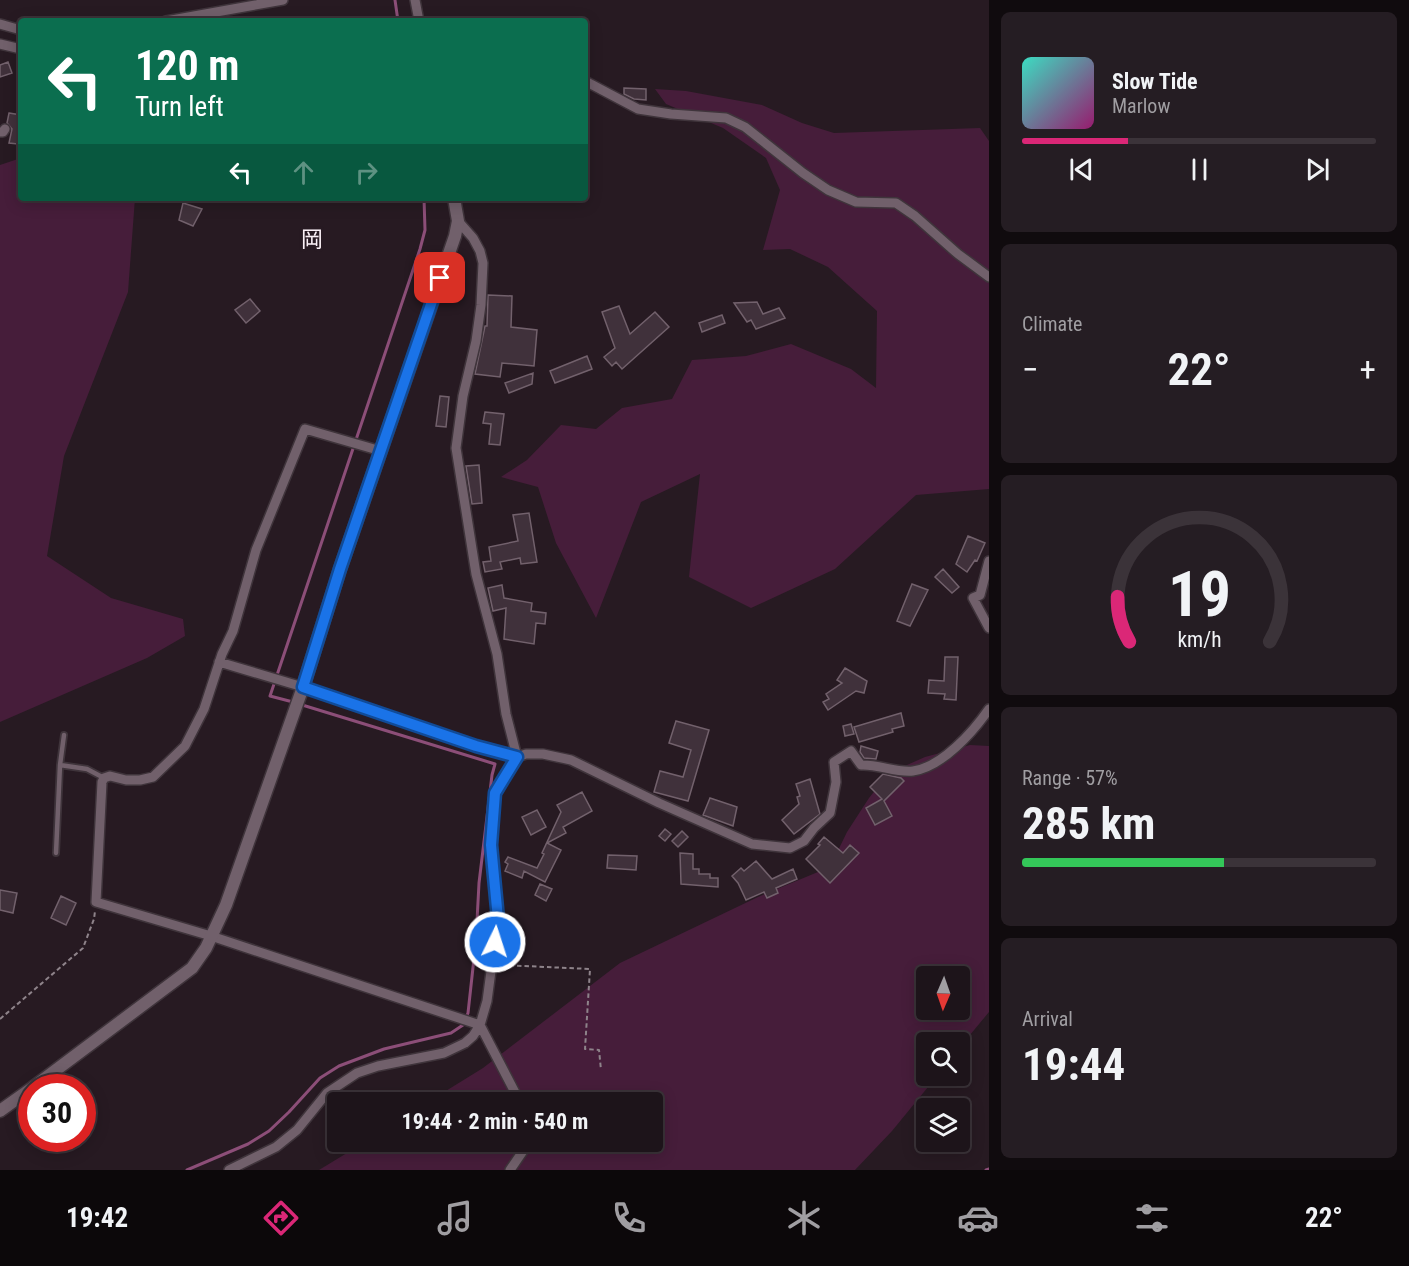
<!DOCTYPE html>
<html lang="en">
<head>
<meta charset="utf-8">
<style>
	body { margin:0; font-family:"Roboto Condensed","Noto Sans JP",sans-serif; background:#251d23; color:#f1f3f6; height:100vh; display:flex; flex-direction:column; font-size:22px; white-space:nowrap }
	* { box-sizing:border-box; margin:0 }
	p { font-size:20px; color:#a09ea2 }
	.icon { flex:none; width:33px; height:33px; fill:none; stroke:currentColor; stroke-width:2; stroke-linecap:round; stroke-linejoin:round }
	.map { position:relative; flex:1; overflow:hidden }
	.side { display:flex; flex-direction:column; gap:12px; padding:12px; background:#100b0e; width:420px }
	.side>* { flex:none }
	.banner { position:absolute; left:18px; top:18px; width:570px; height:183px; border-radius:6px; box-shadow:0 3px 15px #0003,0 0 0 2px #3b3339; background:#0b6e4f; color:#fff; overflow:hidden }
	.needle { width:39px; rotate:182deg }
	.buttons { position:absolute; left:916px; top:966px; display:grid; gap:12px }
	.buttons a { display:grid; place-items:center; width:54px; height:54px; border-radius:6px; background:#1d141a; box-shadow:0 3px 15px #0003,0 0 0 2px #3b3339; font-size:30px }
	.speed { position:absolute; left:18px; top:1074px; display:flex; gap:12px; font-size:30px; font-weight:700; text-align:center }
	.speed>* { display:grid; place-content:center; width:78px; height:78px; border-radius:50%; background:#1d141a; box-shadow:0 3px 15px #0003,0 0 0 2px #3b3339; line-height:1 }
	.speed .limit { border:9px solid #d22; background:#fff; color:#111 }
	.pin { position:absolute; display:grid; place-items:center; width:51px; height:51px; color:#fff; margin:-26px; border-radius:12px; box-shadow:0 3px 9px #0006 }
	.me { position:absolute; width:66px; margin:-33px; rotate:4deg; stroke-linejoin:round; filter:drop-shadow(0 0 4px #0008) }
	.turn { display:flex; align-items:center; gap:21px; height:126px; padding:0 18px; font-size:27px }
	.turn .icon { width:78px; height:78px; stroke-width:2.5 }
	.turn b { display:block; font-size:42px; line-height:51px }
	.lanes { display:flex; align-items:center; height:57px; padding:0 18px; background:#0003; justify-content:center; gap:30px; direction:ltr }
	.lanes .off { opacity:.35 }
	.big { font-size:45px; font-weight:700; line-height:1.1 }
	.side .widget { flex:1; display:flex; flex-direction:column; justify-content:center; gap:9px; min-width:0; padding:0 21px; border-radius:9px; background:#251d23 }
	.side .dial { align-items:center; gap:0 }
	.dial svg { height:156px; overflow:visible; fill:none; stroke:#3b3339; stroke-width:7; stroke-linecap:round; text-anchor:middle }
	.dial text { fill:#f1f3f6; stroke:none }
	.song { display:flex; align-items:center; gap:18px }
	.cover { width:72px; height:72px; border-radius:9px; background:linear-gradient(135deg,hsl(170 70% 55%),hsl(320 70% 35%)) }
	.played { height:6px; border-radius:3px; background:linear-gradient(90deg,#db2777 30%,#3b3339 30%) }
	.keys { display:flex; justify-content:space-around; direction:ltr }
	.heat { display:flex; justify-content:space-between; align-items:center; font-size:33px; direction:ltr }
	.charge { height:9px; border-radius:4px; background:linear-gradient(90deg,#34c759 57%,#3b3339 0) }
	.trip { position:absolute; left:327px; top:1092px; width:336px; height:60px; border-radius:6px; background:#1d141a; box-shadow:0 3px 15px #0003,0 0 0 2px #3b3339; font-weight:700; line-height:60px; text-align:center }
	.menu { display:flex; height:96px; justify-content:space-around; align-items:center; background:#0c080a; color:#a09ea2 }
	.menu .icon { width:42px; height:42px }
	.menu .active { color:#db2777 }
	.menu b { font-size:27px; color:#f1f3f6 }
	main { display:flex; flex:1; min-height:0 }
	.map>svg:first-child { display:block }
</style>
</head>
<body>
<main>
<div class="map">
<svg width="989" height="1170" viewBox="0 0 989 1170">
	<rect width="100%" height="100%" fill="#271a22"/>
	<!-- green -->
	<path fill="#461d3a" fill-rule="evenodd" d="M655 89 686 91 762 105 802 123 834 133 980 128 989 141V489L916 495 835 569 751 608 689 577 700 474 641 502 596 618 556 543 538 487 501 477 527 460 561 425 596 429 622 408 672 399 692 360 746 356 791 344 851 369 876 388 877 311 828 267 790 249 763 250 780 190 766 158 723 128 666 104Z
		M21 158V198H135L128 292 64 456 47 556 111 598 183 619 185 636 147 658 0 722V165Z
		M970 745 989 746V1012L960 1047V1042H927V1076H937L892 1131 855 1170H319L365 1142H652V1102H428L483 1068 620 963 758 897 830 867 847 832 869 798 889 773 925 757ZM927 976H960V1010H927Z"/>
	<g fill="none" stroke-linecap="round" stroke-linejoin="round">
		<!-- stream -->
		<path stroke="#8c4e78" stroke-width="3" d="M395 0 398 21
			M293 702 270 696 420 249 425 230 424 198
			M187 1170 248 1144 269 1131 289 1112 320 1078 339 1066 384 1049 451 1033 463 1025 468 1013 476 940 479 883 492 775 495 764 299 704
			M986 1170 989 1169"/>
	</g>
	<!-- building -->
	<path fill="#40313b" stroke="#72616c" stroke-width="1.5" d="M8 62 12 73 0 77V65Z
		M624 88 646 89V100L634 99 624 94Z
		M9 113 21 115V132L18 144 9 143 12 129 7 123Z
		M183 203 202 209 193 226 179 220Z
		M488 295 512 296 511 327 537 330 534 366 502 363 500 377 475 374 485 326H487Z
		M250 299 260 311 246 323 235 310Z
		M757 302 763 314 779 308 785 318 756 329 751 320 747 322 734 303Z
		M619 306 630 334 655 312 669 327 622 369 616 362 612 366 604 357 615 348 602 312Z
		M722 315 725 323 702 332 699 323Z
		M587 356 592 369 555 383 550 371Z
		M533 373 532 384 509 393 505 383Z
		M440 396 449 397 446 427 436 426Z
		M485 412 504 414 500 445 489 444 491 424 483 423Z
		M479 465 482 503 472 504 466 466Z
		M529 513 537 562 521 564 520 558 500 562 502 569 485 572 483 562 491 561 489 547 518 541 513 515Z
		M968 536 985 543 977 561 975 560 967 572 956 564Z
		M943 569 959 587 952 593 935 577Z
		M912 584 928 590 910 626 897 621Z
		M502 585 504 598 532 603 531 611 546 613 545 624 536 623 534 644 504 639 506 608 493 611 488 588Z
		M945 657H958L956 700 944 699 945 694 928 693 929 680 944 681Z
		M845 668 867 681 864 693 856 691 828 710 823 702 829 699 826 694 842 683 837 680Z
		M901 713 904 726 892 729 893 732 859 742 854 727Z
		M676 721 709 730 688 801 654 792 660 771 683 777 691 750 669 743Z
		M851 724 854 734 845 736 843 726Z
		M861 746 878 751 876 759 864 758 860 752Z
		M883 774 901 778 904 781 884 801 892 816 875 825 866 808 882 799 870 787Z
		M810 779 820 814 794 834 782 820 799 804 797 797 800 796 796 784Z
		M582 792 592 811 563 827 566 833 547 843 561 850 545 882 524 871 522 878 505 871 508 864 505 862 508 857 537 868 544 854 542 853 561 812 557 805Z
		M710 798 737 807 733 826 703 815Z
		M537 810 546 827 531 835 522 817Z
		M665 829 671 834 665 841 659 836Z
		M682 831 688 837 678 847 672 841Z
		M824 837 843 853 850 845 859 853 830 883 806 859 820 845 818 844Z
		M680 853 693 854V869H699V874H710V878H718V887L681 884Z
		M608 855 637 856 636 870 607 868Z
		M756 861 772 879 793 869 797 879 776 888 778 893 767 898 764 892 746 900 738 883 732 876 741 868 744 871Z
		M540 884 552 889 546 901 535 895Z
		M0 890 17 893 13 913 0 910Z
		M61 896 76 903 66 925 51 918Z"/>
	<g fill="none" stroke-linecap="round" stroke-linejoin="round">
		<!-- service casing -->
		<g stroke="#3f343b" stroke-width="8">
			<path id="service" d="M60 765 64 735
				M56 853 60 765 87 769 104 778"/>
		</g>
		<!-- minor casing -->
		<g stroke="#3f343b" stroke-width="12">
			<path id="minor" d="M415 0 419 21
				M166 21 283 0
				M0 24 21 30
				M0 44 21 49
				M585 81 638 109 671 114 726 118 745 127 803 173 828 190 856 202 896 203 915 216 958 254 989 277
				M0 132H3L5 129
				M381 451 305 429 256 550 233 631 222 654 204 709 185 746 153 777 140 780H126L110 776 104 778 102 782 96 902 211 936 480 1025 520 1102
				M989 561 980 595 973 598 989 628
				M219 662 303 687 476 746 517 757 526 754H543L571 760 659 803 752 844 790 848 804 841 814 828 830 813 836 782 834 762 851 751 861 765C878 764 896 773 913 771 942 767 973 732 989 709
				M229 1170 276 1147 297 1130 327 1093 357 1073 378 1066 444 1053 465 1043 473 1036 480 1025 487 1001 498 919 491 845 495 793 517 757 506 714 497 654 476 574 456 448 463 396 476 341 481 305 483 263 480 251 473 238 458 221
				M510 1170 523 1151 525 1142"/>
		</g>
		<!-- tertiary casing -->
		<g stroke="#3f343b" stroke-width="15">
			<path id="tertiary" d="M32 1088 192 968 206 948 226 905 303 687 340 569 455 236 458 221 454 198
				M0 1111 32 1088"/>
		</g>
		<!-- path -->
		<path stroke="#8e838a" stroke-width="2" stroke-dasharray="4.5 3" stroke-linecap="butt" d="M502 965 590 969 585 1049 599 1050 601 1070
			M0 1019 83 948 94 919 95 911"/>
		<!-- service -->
		<use href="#service" stroke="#71606b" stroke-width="4.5"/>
		<!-- minor -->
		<use href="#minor" stroke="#71606b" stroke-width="9"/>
		<!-- tertiary -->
		<use href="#tertiary" stroke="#71606b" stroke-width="12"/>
	</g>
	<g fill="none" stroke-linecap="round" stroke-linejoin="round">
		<!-- route casing -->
		<g stroke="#114b97" stroke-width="15">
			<path id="route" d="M440 278 340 569 303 687 476 746 517 757 495 793 491 845 498 919 495 942"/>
		</g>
		<!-- route -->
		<use href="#route" stroke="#1a73e8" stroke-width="10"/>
	</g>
	<g text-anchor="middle" stroke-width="6" stroke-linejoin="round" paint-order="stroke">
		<!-- quarter labels -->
		<g font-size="22" fill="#faf0f6" stroke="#271a22">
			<text x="312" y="247">岡</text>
		</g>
	</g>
</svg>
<div class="buttons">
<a><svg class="needle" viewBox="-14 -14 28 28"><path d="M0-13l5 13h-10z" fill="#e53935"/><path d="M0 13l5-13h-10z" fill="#a09ea2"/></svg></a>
<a><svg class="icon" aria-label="search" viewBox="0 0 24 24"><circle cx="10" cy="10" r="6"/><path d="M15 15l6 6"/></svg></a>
<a><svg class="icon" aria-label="layers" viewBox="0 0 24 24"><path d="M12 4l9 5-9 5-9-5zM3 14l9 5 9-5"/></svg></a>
</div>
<div class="speed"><div class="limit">30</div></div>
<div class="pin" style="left:440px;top:278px;background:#d93025"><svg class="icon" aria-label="arrive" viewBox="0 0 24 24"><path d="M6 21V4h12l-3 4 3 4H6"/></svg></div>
<svg class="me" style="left:495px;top:942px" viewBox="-20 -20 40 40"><circle r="17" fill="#1a73e8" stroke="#fff" stroke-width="3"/><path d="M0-11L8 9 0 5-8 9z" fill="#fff"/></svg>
<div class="trip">19:44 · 2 min · 540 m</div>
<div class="banner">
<div class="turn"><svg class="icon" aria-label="left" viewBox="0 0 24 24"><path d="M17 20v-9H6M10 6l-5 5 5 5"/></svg><div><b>120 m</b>Turn left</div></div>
<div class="lanes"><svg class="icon" aria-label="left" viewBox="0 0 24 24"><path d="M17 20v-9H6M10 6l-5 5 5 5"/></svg><svg class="icon off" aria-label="ahead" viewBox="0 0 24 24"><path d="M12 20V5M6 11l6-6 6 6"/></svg><svg class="icon off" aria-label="right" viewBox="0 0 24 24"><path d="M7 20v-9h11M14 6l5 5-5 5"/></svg></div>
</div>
</div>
<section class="side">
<div class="widget">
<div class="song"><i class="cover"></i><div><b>Slow Tide</b><p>Marlow</p></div></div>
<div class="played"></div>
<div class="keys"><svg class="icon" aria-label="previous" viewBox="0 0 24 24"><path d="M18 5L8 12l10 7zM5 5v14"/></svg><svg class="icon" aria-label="pause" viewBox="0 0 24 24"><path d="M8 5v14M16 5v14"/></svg><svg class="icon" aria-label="next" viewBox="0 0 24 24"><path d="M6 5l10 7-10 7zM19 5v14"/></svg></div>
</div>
<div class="widget"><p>Climate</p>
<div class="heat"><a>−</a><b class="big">22°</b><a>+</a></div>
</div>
<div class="widget dial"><svg viewBox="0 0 100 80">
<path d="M14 69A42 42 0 1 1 86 69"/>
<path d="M14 69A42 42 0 0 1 8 46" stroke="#db2777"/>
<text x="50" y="56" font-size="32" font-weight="700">19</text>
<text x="50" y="72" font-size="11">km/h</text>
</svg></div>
<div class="widget"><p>Range · 57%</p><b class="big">285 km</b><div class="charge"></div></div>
<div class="widget"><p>Arrival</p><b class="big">19:44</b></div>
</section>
</main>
<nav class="menu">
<b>19:42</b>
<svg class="icon active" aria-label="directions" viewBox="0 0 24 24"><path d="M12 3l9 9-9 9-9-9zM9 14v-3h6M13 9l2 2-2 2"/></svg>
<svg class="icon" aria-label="music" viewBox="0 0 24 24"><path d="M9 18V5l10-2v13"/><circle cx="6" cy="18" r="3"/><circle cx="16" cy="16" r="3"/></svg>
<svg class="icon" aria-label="phone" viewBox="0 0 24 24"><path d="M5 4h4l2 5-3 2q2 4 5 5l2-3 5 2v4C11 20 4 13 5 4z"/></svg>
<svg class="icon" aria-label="climate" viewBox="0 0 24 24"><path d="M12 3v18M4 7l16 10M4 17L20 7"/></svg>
<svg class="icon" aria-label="car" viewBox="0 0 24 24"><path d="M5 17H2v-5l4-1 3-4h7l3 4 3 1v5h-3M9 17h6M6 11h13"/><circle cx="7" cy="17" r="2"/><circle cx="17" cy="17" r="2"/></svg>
<svg class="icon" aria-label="filters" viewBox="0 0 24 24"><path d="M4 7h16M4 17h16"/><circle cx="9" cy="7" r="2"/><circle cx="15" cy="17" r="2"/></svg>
<b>22°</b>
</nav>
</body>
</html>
